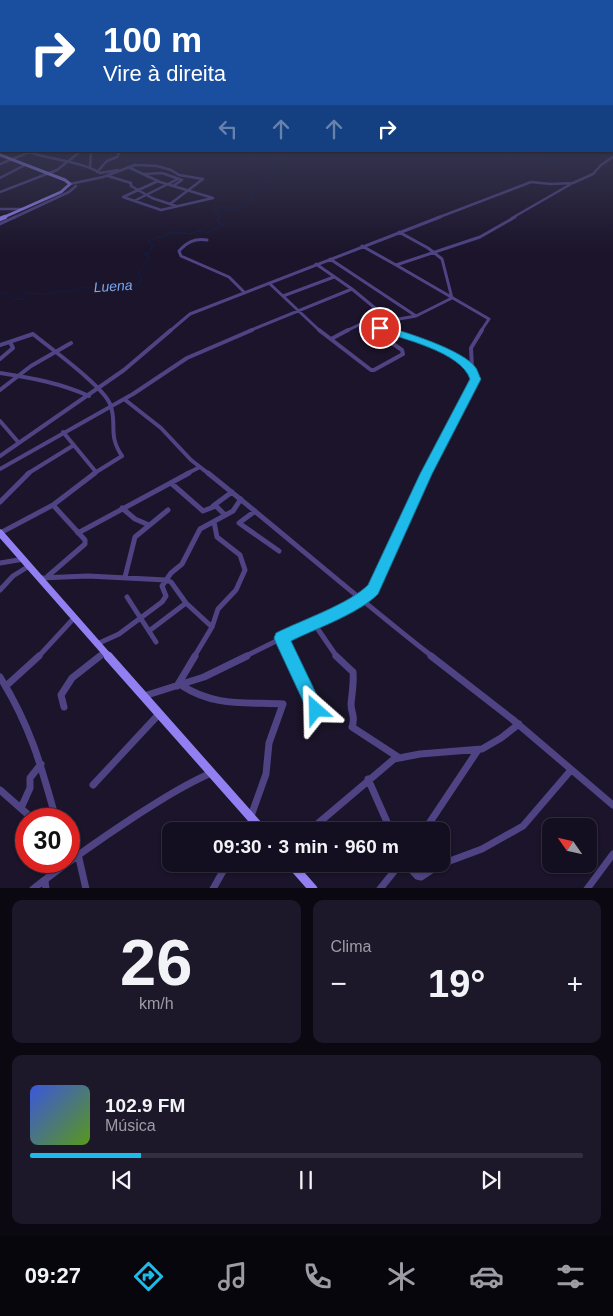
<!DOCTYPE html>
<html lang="pt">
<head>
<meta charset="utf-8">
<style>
	body { margin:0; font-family:Helvetica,sans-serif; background:#1d1829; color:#f1f3f6; height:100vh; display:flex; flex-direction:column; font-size:19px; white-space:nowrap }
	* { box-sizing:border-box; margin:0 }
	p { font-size:16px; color:#9d9ca5 }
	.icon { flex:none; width:28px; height:28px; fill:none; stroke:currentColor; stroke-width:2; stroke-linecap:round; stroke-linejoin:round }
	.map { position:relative; height:888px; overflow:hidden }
	.panel { display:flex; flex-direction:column; gap:12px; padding:12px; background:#0b0812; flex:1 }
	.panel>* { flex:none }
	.guide { position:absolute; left:0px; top:0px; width:614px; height:152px; box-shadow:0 1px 4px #0004,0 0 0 1px #332f3e; background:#1a4fa0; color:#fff; overflow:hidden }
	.needle { width:32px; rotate:304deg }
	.fabs { position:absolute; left:542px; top:818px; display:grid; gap:10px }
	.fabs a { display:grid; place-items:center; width:55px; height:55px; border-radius:10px; background:#140f20; box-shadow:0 1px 4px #0004,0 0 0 1px #332f3e; font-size:25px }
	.speed { position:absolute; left:15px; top:808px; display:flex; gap:10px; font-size:25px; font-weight:700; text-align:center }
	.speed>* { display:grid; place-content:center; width:65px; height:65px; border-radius:50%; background:#140f20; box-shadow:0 1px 4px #0004,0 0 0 1px #332f3e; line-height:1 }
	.speed .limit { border:8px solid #d22; background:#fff; color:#111 }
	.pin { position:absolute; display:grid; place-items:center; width:42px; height:42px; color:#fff; margin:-21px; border:2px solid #fff; border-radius:50%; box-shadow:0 1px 5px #0007 }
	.me { position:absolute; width:55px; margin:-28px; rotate:335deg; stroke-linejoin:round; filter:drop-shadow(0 0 4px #0008) }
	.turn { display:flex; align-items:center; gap:18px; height:105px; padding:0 20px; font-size:22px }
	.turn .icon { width:65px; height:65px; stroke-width:2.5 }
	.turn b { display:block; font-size:35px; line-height:42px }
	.lanes { display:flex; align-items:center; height:48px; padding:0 20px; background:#0003; justify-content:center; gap:25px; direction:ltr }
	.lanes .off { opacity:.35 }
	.big { font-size:38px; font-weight:800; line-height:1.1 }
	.panel .card { flex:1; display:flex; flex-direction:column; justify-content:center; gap:8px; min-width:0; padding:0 18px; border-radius:10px; background:#1d1829 }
	.panel .dial { align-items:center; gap:0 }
	.dial b { font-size:65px; line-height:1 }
	.song { display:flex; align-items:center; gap:15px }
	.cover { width:60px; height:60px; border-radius:8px; background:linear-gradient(135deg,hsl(230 70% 55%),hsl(90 70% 35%)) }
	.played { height:5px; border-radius:2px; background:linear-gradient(90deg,#1ebaea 20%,#332f3e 20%) }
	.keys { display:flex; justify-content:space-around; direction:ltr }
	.heat { display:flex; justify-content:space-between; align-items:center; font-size:28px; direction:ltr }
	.panel .tiles { flex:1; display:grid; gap:12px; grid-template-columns:1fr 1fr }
	.card:last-child { grid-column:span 2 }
	.trip { position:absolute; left:162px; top:822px; width:288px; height:50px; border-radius:10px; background:#140f20; box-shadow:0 1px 4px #0004,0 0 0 1px #332f3e; font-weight:800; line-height:50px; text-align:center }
	.menu { display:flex; height:80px; justify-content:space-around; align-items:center; background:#08060d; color:#9d9ca5 }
	.menu .icon { width:35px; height:35px }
	.menu .selected { color:#1ebaea }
	.menu b { font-size:22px; color:#f1f3f6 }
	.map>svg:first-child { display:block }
</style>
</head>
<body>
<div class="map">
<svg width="613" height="889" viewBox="0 0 613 889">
	<rect width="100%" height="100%" fill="#1b142a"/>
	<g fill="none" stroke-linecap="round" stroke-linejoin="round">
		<!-- stream -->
		<path stroke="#111d46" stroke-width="1" d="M510 151 570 168
			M0 293H7L13 300 24 299V293L49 294 63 290 71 292 76 288 127 287 139 284 141 280 138 273 150 257 144 254 150 252 153 245 148 241 174 232 190 234 202 230 207 233 223 225 217 221 220 216 213 210 223 207 234 209 254 199 252 194 272 180V164L284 154 278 151"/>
		<!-- street-far4 -->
		<path stroke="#4f4384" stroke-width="2.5" d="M29 152C52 160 80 161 100 173L118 170
			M0 164 30 152
			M90 167 91 151
			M128 167 160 182 213 198
			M97 172 107 161 117 157 119 154 114 151
			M143 174 162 173 182 180 173 186
			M108 176 131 183V186L152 198 176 206
			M0 178 25 165
			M158 181 123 197 161 210 213 198
			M70 184 103 177 135 165 157 166 171 170 179 175 203 179
			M0 192 57 170 81 151
			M136 200 178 179
			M170 204 203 179
			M0 209H22
			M13 218 69 192 76 186
			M437 218 531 182 551 184 573 183 593 174 601 165 613 157
			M512 218 571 184"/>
		<!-- street-far3 -->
		<path stroke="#4f4384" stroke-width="3" d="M0 224 15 217
			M207 240C195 238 187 242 179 251L181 256 229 277 244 292
			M362 246 396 265 480 237 515 217
			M330 259 416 316
			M316 264 352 289 387 318 399 319 416 316 452 298 442 259 428 248 399 232
			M396 265 489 319 481 331
			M269 283 320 331
			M283 296 334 277
			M366 324 392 331
			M368 326 375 331
			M170 331 190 314 440 217
			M249 331 352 289
			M346 331 365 322 387 318"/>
		<!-- street-far2 -->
		<path stroke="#4f4384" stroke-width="4" d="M319 330 371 370H374L403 354 402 350 373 330
			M387 330C418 338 460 349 476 379L426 474
			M331 339 348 330
			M0 345 33 334C50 348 103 386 110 404 118 424 107 434 122 456L93 474
			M0 359 13 348 10 342
			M472 368 471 348 482 330
			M0 373C32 378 60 383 89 396
			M0 390 31 366 71 343
			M124 399 161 428 191 460 209 474
			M0 421 19 443
			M63 432 96 472
			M0 456 124 370 171 330
			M0 469 133 394 187 358 252 330
			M27 474 74 445
			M186 474 200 467"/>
		<!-- street-far1 -->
		<path stroke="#4f4384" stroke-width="5" d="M208 473C283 533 356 597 433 657
			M171 483 203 511 216 506 225 515
			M0 502 29 473
			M53 505 95 473
			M213 506 232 492
			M122 508 135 519 149 525
			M255 511 239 523 279 551
			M0 533 53 505 85 540V544L48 576
			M78 533 189 473
			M0 563 24 559
			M125 577 135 537 168 510
			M40 578 88 576 166 580 171 582 186 603 212 627
			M0 590 13 576 29 566
			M127 597 156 642
			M313 622 337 657
			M149 631 186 603
			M281 638 290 657
			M97 644 119 634 162 602 166 596 162 586 171 573 182 564 200 529 233 511 241 499
			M38 657 75 617
			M99 657 105 652
			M194 657 212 627 218 609 236 590 245 570 240 555 217 537 214 522
			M244 657 341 609 367 595 373 589 426 473"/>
		<!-- street -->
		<path stroke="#4f4384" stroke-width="7" d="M290 656 316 710
			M336 656 353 672C354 683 352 693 351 704 351 714 356 716 352 727L398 757
			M431 656 512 719 613 805
			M0 677C30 725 41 765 56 819
			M181 685C214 707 246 702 283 704L269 743 266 774 251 816
			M6 686 39 656
			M177 686 195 656
			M144 696 204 677 247 656
			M64 707 61 695 72 678 100 656
			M368 779 391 831
			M93 785 159 714
			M0 790 33 819
			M21 808 30 788V778L41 764
			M244 831 253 819
			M309 831 394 759 420 754 482 749 501 738 519 724
			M424 831 478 750
			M69 844 78 854 86 889
			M406 864 417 876 421 877 439 865 482 849 523 826 571 770
			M45 881 46 889
			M33 889C66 863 99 840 134 817 159 801 184 785 211 773
			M213 889 227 864
			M380 889 400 864
			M587 889 613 854"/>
		<!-- secondary-far3 -->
		<path stroke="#9280f3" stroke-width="3" d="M0 155 65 180 70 184 61 192 2 218"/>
		<!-- secondary-far2 -->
		<path stroke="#9280f3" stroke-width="4.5" d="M0 219 5 217"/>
		<!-- secondary-far1 -->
		<path stroke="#9280f3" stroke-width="7" d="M0 533 109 657"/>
		<!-- secondary -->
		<path stroke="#9280f3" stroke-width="9" d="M108 656 263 831
			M291 864 313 889"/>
	</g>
	<!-- sky -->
	<linearGradient id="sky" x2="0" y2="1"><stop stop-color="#0f0b17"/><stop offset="0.51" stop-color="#393a55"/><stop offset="1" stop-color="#393a55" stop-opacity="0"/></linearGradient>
	<rect width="613" height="253" fill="url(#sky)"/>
	<!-- route -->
	<path fill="#1ebaea" stroke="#147998" d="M380 325C403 331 464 350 476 368 478 371 479 376 481 379L432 474 378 594C358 614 317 628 291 641L324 710 322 716 316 718 310 716 276 643 274 638 276 633C302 620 349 604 368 585L420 474 470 379C461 352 403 339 377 330V326Z"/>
	<g text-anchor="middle" stroke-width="5" stroke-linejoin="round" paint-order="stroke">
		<!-- far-water labels -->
		<g font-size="14" font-style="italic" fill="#77a9f2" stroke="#1b142a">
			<text transform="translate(113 286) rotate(-4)" y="5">Luena</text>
		</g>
	</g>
</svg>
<div class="fabs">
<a><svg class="needle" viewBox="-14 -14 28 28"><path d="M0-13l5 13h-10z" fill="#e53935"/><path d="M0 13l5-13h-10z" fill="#9d9ca5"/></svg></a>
</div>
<div class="speed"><div class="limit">30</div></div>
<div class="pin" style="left:380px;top:328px;background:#d93025"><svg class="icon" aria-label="arrive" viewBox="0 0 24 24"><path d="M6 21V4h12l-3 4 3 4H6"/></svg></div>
<svg class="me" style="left:316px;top:710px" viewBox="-20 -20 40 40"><path d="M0-17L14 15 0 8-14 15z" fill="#1ebaea" stroke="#fff" stroke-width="4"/></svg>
<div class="trip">09:30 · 3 min · 960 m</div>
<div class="guide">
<div class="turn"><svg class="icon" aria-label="right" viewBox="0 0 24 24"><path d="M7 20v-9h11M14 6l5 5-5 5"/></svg><div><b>100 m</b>Vire à direita</div></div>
<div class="lanes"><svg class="icon off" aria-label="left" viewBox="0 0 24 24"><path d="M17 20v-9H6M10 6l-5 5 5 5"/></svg><svg class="icon off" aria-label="ahead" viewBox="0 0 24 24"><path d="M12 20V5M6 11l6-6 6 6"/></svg><svg class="icon off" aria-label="ahead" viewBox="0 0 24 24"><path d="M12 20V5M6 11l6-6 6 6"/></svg><svg class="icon" aria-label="right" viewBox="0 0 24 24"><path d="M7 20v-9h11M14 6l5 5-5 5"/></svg></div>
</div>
</div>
<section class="panel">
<div class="tiles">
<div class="card dial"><b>26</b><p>km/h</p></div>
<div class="card"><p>Clima</p>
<div class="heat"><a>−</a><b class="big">19°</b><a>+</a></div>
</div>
<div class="card">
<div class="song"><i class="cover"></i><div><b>102.9 FM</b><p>Música</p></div></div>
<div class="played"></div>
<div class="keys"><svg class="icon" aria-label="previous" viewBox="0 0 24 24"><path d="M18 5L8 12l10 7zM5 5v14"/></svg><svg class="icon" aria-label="pause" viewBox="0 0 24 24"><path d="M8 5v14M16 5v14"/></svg><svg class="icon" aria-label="next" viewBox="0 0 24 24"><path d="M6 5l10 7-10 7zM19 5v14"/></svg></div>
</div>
</div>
</section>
<nav class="menu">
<b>09:27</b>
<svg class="icon selected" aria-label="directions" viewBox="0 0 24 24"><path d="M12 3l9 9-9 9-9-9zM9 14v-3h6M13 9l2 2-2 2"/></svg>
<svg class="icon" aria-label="music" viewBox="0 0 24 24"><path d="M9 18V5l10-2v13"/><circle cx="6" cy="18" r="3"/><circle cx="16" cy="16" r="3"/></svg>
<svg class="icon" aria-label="phone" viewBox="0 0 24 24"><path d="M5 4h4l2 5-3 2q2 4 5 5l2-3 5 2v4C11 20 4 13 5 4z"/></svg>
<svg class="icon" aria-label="climate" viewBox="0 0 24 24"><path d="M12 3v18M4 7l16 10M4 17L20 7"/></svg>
<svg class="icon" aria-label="car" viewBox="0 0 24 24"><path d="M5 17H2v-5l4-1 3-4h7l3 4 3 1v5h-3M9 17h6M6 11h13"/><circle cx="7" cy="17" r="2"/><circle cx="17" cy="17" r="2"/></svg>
<svg class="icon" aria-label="filters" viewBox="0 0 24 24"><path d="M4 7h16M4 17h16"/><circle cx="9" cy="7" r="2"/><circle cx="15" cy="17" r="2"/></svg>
</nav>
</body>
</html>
